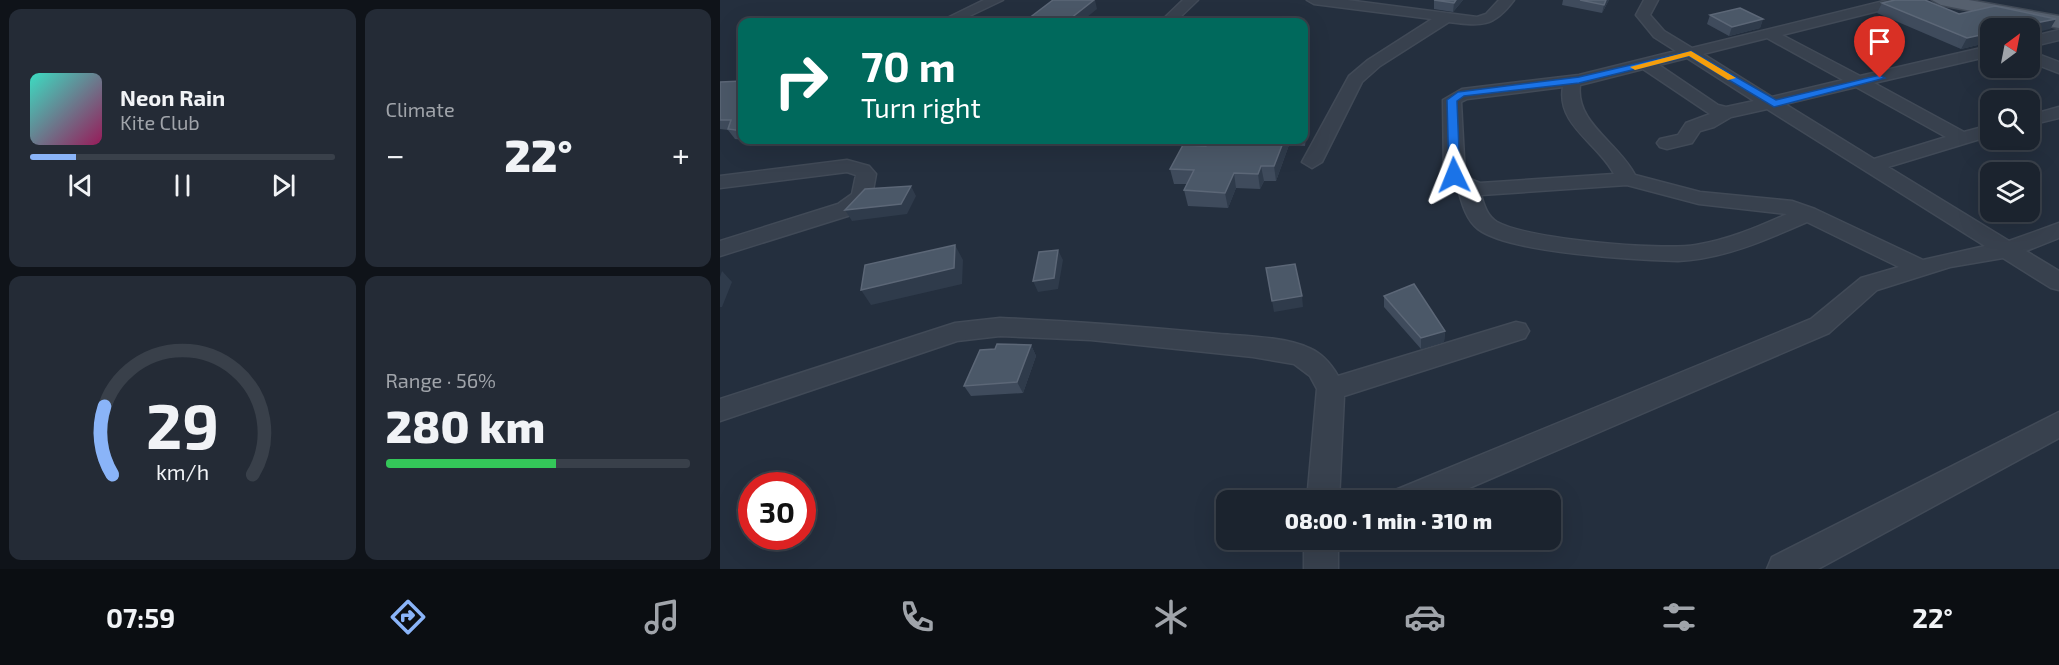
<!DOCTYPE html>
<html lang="en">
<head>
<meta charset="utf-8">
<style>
	body { margin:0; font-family:"Exo 2",sans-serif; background:#242b36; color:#f1f3f6; height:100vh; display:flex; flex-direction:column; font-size:22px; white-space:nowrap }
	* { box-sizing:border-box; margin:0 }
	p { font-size:20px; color:#a0a4aa }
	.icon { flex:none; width:33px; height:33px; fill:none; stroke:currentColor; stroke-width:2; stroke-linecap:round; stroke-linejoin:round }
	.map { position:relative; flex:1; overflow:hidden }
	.sheet { display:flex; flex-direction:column; gap:9px; padding:9px; background:#0f1319; width:720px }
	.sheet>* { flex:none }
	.hud { position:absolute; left:18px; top:18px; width:570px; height:126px; border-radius:12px; box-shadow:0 6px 24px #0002,0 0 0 2px #39404a; background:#00695c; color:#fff; overflow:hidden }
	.needle { width:39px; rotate:32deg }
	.controls { position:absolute; left:1260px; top:18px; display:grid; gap:12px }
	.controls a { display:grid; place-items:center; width:60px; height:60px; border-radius:12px; background:#1b232e; box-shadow:0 6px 24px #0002,0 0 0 2px #39404a; font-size:30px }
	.speed { position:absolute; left:18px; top:472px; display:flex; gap:12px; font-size:30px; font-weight:700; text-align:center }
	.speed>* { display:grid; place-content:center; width:78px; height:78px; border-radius:50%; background:#1b232e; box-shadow:0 6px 24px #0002,0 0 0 2px #39404a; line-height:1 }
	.speed .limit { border:9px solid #d22; background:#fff; color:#111 }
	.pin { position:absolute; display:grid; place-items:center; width:51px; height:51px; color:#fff; margin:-62px -26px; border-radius:50% 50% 50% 0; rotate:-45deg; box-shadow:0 0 6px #0007 }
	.pin .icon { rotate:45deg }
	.me { position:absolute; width:66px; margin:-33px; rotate:358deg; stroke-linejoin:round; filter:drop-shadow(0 0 4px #0008) }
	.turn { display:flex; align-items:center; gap:21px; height:126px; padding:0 24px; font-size:27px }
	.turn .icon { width:78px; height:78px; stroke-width:2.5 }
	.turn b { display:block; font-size:42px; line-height:51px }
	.big { font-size:45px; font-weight:800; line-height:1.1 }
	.sheet .card { flex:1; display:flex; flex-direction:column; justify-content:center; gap:9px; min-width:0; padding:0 21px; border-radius:12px; background:#242b36 }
	.sheet .dial { align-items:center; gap:0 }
	.dial svg { height:156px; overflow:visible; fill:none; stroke:#39404a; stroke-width:7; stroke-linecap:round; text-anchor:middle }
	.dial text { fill:#f1f3f6; stroke:none }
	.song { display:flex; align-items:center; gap:18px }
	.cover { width:72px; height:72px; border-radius:9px; background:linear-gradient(135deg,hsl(170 70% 55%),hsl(330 70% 35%)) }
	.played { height:6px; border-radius:3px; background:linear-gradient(90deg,#8ab4f8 15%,#39404a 15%) }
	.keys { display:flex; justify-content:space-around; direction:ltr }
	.heat { display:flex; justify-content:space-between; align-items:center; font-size:33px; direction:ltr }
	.charge { height:9px; border-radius:4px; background:linear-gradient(90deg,#34c759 56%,#39404a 0) }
	.sheet .tiles { flex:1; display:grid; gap:9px; grid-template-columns:repeat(2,1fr) }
	.trip { position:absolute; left:496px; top:490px; width:345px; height:60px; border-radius:12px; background:#1b232e; box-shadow:0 6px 24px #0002,0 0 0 2px #39404a; font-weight:800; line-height:60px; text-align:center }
	.tab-bar { display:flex; height:96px; justify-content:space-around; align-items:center; background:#0b0e12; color:#a0a4aa }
	.tab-bar .icon { width:42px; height:42px }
	.tab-bar .active { color:#8ab4f8 }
	.tab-bar b { font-size:27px; color:#f1f3f6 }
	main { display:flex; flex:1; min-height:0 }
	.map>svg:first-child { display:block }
</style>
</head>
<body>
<main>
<section class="sheet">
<div class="tiles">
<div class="card">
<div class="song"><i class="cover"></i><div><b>Neon Rain</b><p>Kite Club</p></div></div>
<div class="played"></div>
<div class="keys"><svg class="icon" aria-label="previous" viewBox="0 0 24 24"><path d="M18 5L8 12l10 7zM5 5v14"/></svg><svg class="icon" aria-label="pause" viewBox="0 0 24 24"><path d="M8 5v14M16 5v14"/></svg><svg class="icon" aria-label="next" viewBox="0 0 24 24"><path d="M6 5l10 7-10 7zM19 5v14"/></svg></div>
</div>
<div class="card"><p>Climate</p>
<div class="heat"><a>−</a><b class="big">22°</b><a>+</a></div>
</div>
<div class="card dial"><svg viewBox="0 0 100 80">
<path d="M14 69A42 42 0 1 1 86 69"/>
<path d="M14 69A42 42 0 0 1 10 34" stroke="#8ab4f8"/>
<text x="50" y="56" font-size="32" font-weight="700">29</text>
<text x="50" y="72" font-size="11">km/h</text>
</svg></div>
<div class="card"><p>Range · 56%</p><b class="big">280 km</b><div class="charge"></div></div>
</div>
</section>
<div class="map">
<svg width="1339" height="569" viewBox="0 0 1339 569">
	<rect width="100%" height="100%" fill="#242f3e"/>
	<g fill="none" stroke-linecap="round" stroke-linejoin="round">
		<!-- minor casing -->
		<g stroke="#414a57" stroke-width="3">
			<path id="minor" d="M264 0H283L237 22H219Z
				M463 0H478L455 22H440Z
				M587 0H627L757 17 766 14 779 0H794C773 28 761 26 729 22L660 66 642 82 602 162 592 168 582 162 629 76 648 60 712 19 594 4Z
				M924 0H938L930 15 944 31 972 48 1168 0H1192L1190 3 1062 35 1140 76 1270 46V56L1154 83 1244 132 1270 125V136L1168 167 1289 241 1339 223V238L1306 251 1339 271V290L1331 288 1283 258 1230 267 1157 290 1109 333 719 501H668L673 491 1091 319 1141 278 1179 267 1087 222C1046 240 1003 259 958 261 916 260 789 253 758 229 746 220 742 203 738 189L730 185 724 175 723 100 742 89 859 75 956 51 934 37 916 15ZM1047 38 1123 80 1052 97 983 54ZM967 58 1034 101 1006 107 998 105 939 65ZM923 69 990 114 966 123 958 135 940 139 937 143 940 147 947 149 972 143 980 131 994 127 1011 117 1047 109 1265 246 1203 260 1095 209 1072 201 980 192 915 175C898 142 855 123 860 85ZM843 87C836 125 879 144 894 174L760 183 745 177 741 102 747 99ZM1136 87 1226 137 1154 159 1065 104ZM907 185 979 204 1067 214C1038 227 1008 240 976 245 940 251 808 239 777 222 767 216 764 205 761 195Z
				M1339 30V40L1310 47V37Z
				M1310 51 1339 62V73L1310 62Z
				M1339 107V118L1310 125V115Z
				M127 160 149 166 156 174 152 196 134 214 0 256V241L118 204 132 194 136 175 127 172 0 188V176Z
				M280 318C353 321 426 327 499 334 525 336 566 337 589 348 603 354 611 364 618 376L796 322 805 324 809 331 805 338 624 396 619 501H587L597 389 590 376 574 364 533 357 371 340 280 336 237 341 0 421V399L235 323Z
				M1339 412V438L1098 569H1047L1052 557Z
				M584 540H618V569H584Z"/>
		</g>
		<!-- major casing -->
		<g stroke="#414a57" stroke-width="3">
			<path id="major" d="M1212 0H1249L1339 16V28L1221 5Z"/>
		</g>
		<!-- minor -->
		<use href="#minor" fill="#38414e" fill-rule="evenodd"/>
		<!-- major -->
		<use href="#major" fill="#56606e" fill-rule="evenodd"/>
	</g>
	<!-- wall -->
	<path fill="#3f4b5c" d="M714 0H743L733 12 714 9Z
		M843 0H889L882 13 842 5Z
		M1162 3 1239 14 1336 19 1330 29 1270 28V42L1241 49 1157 13Z
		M990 15 1043 19 1040 28 1009 36 987 24Z
		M22 81V140H42L38 142 15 139 8 130 0 129V82Z
		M584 113 587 127 585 146 569 145 556 181H544L540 189 516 188 508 208 468 206 464 190 467 184H454L450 169 486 146 489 140H584Z
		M664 296 725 331 724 342 701 349 664 307Z
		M311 345 316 356 303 393 251 396 244 386Z"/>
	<!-- shaded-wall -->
	<path fill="#2f3b4b" d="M375 0 377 9 361 22H346Z
		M736 0H743L733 12 734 3Z
		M886 0H889L882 13 884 5Z
		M1043 19 1040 28 1009 36 1012 27Z
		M1336 19 1330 29 1310 34V28H1291Z
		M1270 33V42L1241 49 1247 38Z
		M586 113 587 127 585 146 584 129Z
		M564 140H568L569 145 556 181 554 166Z
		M541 166 544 181 540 189 538 174Z
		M514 173 516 188 508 208 505 193Z
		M191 186 196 196 187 214 132 221 125 210Z
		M235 245 243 260 242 284 151 305 141 290Z
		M338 250 343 260 338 289 318 292 313 281Z
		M2 271 12 282 2 307H0V277Z
		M582 296 583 307 554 312 552 301Z
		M725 331 724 342 701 349V338Z
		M311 345 316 356 303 393 297 382Z"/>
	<!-- building -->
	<path fill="#4b5868" stroke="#5c6777" stroke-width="1.5" d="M333 0H374L346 22H304Z
		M714 0H736L734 3Z
		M860 0H886L884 5Z
		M1175 0H1205L1239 14 1275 6 1336 19 1291 28H1270V33L1247 38 1162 3Z
		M1020 8 1043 19 1012 27 990 15Z
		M158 18 188 22H149Z
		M240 19 243 22H225Z
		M22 81V131L8 129 11 120H0V82Z
		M584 113H586L584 129Z
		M489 140H564L554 166H541L538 174 514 173 505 193 464 190 474 170 450 169 463 145 486 146Z
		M191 186 181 204 125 210 145 189Z
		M235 245 234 268 141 290 145 265Z
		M338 250 334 278 313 281 319 252Z
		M575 264 582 296 552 301 546 268Z
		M694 284 725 331 701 338 664 296Z
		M277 344 311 345 297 382 244 386 260 350 275 349Z"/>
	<!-- route -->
	<path fill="#1a73e8" stroke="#114b97" stroke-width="1.5" d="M971 51 1056 100 1160 75 1165 78 1054 107 969 56 859 83 744 96 737 101 740 175 734 178 729 175 727 100 738 92 859 77Z"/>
	<!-- slow -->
	<path fill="#f59e0b" d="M971 51 1016 78 1008 80 969 56 915 70 910 67Z"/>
</svg>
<div class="controls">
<a><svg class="needle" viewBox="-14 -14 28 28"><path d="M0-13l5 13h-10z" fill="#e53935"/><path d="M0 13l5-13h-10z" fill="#a0a4aa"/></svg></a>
<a><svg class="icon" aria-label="search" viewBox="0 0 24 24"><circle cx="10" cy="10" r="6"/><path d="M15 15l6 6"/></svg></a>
<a><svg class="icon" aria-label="layers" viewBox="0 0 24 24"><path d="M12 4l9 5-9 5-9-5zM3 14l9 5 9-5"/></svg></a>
</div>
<div class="speed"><div class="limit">30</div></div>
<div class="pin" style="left:1160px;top:78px;background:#d93025"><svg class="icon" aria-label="arrive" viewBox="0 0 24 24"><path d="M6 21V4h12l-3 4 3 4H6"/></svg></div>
<svg class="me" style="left:734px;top:175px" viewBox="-20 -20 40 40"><path d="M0-17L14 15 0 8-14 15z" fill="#1a73e8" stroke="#fff" stroke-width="4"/></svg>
<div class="trip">08:00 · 1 min · 310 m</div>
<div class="hud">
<div class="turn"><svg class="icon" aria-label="right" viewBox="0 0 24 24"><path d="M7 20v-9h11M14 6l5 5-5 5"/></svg><div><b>70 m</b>Turn right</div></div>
</div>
</div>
</main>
<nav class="tab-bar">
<b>07:59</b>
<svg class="icon active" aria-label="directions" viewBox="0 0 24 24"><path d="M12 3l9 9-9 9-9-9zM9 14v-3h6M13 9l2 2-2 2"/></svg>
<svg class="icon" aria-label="music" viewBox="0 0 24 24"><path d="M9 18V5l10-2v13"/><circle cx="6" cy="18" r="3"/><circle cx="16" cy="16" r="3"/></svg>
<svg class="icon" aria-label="phone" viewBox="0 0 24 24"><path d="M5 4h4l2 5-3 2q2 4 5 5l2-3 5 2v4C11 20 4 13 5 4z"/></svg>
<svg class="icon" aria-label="climate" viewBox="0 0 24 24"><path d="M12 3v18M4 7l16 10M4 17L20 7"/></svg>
<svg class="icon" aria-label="car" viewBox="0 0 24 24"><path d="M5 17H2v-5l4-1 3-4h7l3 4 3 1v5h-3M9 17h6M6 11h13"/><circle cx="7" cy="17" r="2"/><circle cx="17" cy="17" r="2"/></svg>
<svg class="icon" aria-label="filters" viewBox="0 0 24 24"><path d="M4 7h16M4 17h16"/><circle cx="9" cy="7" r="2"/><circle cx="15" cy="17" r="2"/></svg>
<b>22°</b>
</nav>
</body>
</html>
